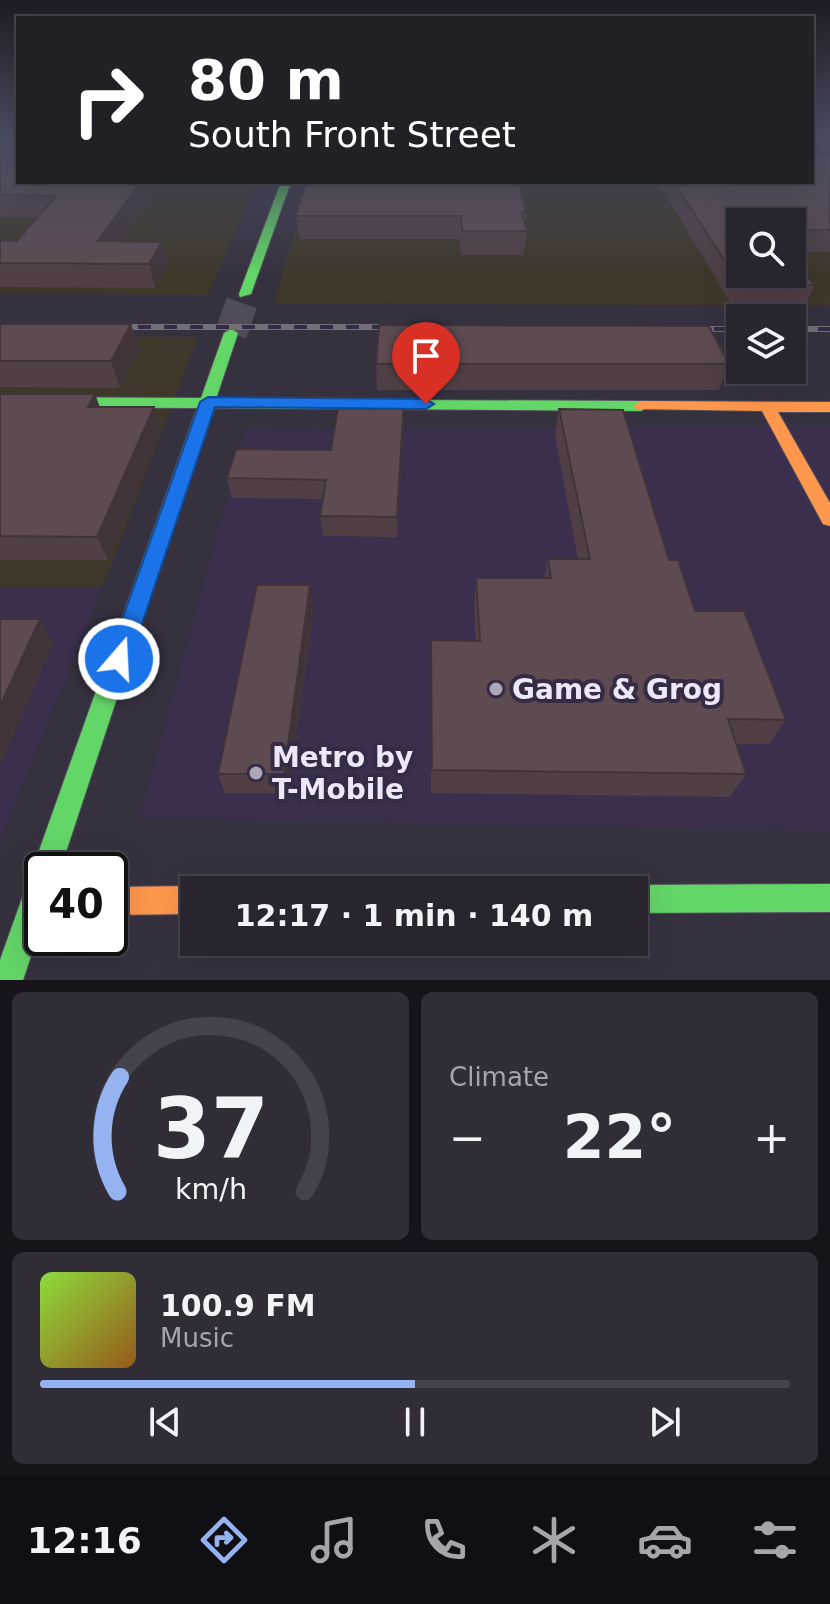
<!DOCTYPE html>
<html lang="en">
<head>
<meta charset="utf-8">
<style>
	body { margin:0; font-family:"DejaVu Sans",sans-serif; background:#302d37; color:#f1f3f6; height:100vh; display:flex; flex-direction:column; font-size:30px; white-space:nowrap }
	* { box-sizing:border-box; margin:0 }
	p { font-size:26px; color:#a5a5aa }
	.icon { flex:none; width:44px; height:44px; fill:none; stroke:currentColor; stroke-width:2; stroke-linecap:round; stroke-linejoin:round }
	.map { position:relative; height:980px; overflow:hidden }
	.sheet { display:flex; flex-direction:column; gap:12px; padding:12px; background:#16141a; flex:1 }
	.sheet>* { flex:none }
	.guide { position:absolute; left:16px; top:16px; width:798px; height:168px; border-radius:0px; box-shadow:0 8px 32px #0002,0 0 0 2px #44424b; background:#202124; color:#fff; overflow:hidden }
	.buttons { position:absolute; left:726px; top:208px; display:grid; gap:16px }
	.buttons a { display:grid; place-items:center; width:80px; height:80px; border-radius:0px; background:#28252f; box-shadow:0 8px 32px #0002,0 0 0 2px #44424b; font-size:40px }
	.speed { position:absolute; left:24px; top:852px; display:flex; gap:16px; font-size:40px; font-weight:700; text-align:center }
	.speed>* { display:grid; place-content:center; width:104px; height:104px; border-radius:50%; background:#28252f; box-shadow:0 8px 32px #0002,0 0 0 2px #44424b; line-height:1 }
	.speed .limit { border:4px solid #111; border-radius:12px; background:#fff; color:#111 }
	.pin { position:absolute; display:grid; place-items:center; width:68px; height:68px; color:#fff; margin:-82px -34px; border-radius:50% 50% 50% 0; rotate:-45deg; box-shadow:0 0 8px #0007 }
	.pin .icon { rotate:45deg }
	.me { position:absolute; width:88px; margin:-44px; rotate:19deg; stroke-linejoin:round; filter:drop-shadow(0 0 6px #0008) }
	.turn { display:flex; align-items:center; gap:28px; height:168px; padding:0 40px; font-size:36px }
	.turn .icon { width:104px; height:104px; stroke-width:2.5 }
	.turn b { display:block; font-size:56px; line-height:68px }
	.big { font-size:60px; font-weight:700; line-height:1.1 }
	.sheet .card { flex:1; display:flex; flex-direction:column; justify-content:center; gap:12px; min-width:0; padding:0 28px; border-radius:12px; background:#302d37 }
	.sheet .dial { align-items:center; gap:0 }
	.dial svg { height:208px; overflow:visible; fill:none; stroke:#44424b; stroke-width:7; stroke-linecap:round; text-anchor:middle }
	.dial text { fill:#f1f3f6; stroke:none }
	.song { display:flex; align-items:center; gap:24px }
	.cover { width:96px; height:96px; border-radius:12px; background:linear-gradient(135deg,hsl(90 70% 55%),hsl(30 70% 35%)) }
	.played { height:8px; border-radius:4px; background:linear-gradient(90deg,#95b2f1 50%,#44424b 50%) }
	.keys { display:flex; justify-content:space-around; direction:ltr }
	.heat { display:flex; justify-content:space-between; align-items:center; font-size:44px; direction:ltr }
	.sheet .tiles { flex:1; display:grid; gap:12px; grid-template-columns:1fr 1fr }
	.card:last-child { grid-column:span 2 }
	.trip { position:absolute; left:180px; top:876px; width:468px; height:80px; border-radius:0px; background:#28252f; box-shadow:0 8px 32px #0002,0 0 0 2px #44424b; font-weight:700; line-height:80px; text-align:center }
	.tabs { display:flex; height:128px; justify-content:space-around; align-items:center; background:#100f13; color:#a5a5aa }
	.tabs .icon { width:56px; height:56px }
	.tabs .current { color:#95b2f1 }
	.tabs b { font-size:36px; color:#f1f3f6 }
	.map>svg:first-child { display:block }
</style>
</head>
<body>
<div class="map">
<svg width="830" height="980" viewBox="0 0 830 980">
	<rect width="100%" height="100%" fill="#36313f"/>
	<!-- built -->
	<path fill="#3b2f4d" d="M830 428V831L140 817 246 429Z
		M0 587 102 588 0 839Z"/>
	<!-- industrial -->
	<path fill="#3e372a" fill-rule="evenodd" d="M0 138 18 182H257L208 295 0 293Z
		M830 138V306L274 303 309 182H812ZM740 222H792V274H740Z
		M0 336 198 337 102 588 0 587Z"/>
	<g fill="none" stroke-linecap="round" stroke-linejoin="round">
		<!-- secondary-tunnel -->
		<path stroke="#514c5b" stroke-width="32" stroke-dasharray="32 16" stroke-linecap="butt" d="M231 333 245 294"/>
		<!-- fast casing -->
		<g stroke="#544f5c" stroke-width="2">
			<path id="fast" d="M281 182H291L251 294 240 297 239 294Z
				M231 329 238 333 216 399 641 401 649 406 641 411 213 408 60 870H42V923L23 980H0V960L197 408 0 407V397L201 398 224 333Z
				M830 884V912L634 913V890H623L634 885Z"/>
		</g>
		<!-- slow casing -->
		<g stroke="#544f5c" stroke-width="2">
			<path id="slow" d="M641 401 830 402V412H778L830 503V526L823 524 762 411 635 409 633 406Z
				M194 886 204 890H194V914L110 915V887Z"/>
		</g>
		<!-- fast -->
		<use href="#fast" fill="#63d668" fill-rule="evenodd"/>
		<!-- slow -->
		<use href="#slow" fill="#ff974d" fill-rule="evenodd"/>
		<!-- rail casing -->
		<g stroke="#726f77" stroke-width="6">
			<path id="rail" d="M112 327H400
				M688 329H740
				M792 329H830"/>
		</g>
		<!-- rail -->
		<use href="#rail" stroke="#352b45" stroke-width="4" stroke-dasharray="13" stroke-linecap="butt"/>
	</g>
	<!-- wall -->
	<path fill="#504046" d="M0 138 18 182H159L121 242H162L168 265 155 288 0 287V240L17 241 37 217H0Z
		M812 138H830V252L792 251V222H740L814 285 805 307H733L658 182H812Z
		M526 212 525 224 527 231 524 255H461L460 239H299L296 216Z
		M0 324H131L139 350 120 388 0 387Z
		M376 364H729L719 390H377Z
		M0 394 100 407H154L161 431 108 560H0Z
		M404 400V419L397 537 323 536 320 516 323 499 232 498 227 478 331 450 374 409Z
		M559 409 669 560 695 611 786 720 769 744H736L746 774 730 797 431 793V640L476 641 474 604 476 578H544L548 559H578L555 435Z
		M314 607 289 793H225L218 774Z"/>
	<!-- shaded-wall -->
	<path fill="#413439" d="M140 182H159L105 265 98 241Z
		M162 242 168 265 155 288 149 264Z
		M131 324 139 350 120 388 111 361Z
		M95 394 104 418 88 407Z
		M404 400V419L397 537V517Z
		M154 407 161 431 108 560 97 537Z
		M310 585 314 607 289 793 284 774Z
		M40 619 54 643 0 767V706Z"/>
	<!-- building -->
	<path fill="#5d4b51" stroke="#413439" stroke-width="2" d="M0 138H18V155L15 158H18V182H140L98 241 162 242 149 264 0 263V240L17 241 56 196 0 195Z
		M812 138H830V140H817V154H830V230H792V222H740V274H792V257L814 285H740L674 182H812Z
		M306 182H519L526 212H522L527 231H462L461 216H296Z
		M0 324H131L111 361H0Z
		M379 325 709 326 729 364H376Z
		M0 394H95L88 407H154L97 537 0 536Z
		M374 400H404L397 517 320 516 326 480 227 478 236 449 331 450 338 408 374 409Z
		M559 409 623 410 669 560H678L695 611H744L786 720 728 719 746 774 432 770 431 640 480 641 476 578H551L548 559H590Z
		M257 585H310L284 774H218Z
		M0 619H40L0 706Z"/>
	<!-- sky -->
	<linearGradient id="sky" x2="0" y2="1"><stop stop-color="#1e1b23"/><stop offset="0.5" stop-color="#4c4e63"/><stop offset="1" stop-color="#4c4e63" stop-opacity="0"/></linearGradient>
	<rect width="830" height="275" fill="url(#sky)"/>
	<!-- route -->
	<path fill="#1a73e8" stroke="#114b97" stroke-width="2" d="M208 397 426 399 434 404 426 409 215 407 130 659 127 665 119 668 111 665 108 659 200 402Z"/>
	<!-- markers -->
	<g fill="#ada7b7" stroke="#352b45" stroke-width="3">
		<circle cx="496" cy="689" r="8"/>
		<circle cx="256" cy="773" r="8"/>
	</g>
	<g text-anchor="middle" stroke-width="8" stroke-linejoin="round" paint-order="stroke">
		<!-- near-poi labels -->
		<g font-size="28" font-weight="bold" fill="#ede7f8" stroke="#352b45" text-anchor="start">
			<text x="512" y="699">Game &amp; Grog</text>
			<text x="272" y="767">Metro by<tspan x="272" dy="32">T-Mobile</tspan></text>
		</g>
	</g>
</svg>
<div class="buttons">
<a><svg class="icon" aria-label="search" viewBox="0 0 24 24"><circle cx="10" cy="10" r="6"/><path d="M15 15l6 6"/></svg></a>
<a><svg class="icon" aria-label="layers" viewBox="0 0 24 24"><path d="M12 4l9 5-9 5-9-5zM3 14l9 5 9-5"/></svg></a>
</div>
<div class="speed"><div class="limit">40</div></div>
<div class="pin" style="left:426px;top:404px;background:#d93025"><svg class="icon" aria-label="arrive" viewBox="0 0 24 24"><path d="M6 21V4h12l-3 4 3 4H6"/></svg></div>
<svg class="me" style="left:119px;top:659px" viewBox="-20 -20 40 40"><circle r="17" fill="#1a73e8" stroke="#fff" stroke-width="3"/><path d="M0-11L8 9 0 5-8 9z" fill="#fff"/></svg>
<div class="trip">12:17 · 1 min · 140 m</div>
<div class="guide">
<div class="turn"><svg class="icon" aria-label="right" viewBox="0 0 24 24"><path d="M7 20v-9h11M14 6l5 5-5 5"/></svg><div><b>80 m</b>South Front Street</div></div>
</div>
</div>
<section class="sheet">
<div class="tiles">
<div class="card dial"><svg viewBox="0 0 100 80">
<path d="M14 69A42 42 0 1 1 86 69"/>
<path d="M14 69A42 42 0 0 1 15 25" stroke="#95b2f1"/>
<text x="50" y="56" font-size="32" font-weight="700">37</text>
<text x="50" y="72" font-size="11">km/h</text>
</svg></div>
<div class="card"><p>Climate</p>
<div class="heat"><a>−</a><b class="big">22°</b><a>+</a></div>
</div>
<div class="card">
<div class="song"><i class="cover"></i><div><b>100.9 FM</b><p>Music</p></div></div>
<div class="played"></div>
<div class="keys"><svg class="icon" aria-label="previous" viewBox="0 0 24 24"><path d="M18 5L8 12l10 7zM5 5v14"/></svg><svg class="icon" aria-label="pause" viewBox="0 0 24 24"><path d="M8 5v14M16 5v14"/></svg><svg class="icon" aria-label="next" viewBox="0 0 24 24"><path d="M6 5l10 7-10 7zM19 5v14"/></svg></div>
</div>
</div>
</section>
<nav class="tabs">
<b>12:16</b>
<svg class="icon current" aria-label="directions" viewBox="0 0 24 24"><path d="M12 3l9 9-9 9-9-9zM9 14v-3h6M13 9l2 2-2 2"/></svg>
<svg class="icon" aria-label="music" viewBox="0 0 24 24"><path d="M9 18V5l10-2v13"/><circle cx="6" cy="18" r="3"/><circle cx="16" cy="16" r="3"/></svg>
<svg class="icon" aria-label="phone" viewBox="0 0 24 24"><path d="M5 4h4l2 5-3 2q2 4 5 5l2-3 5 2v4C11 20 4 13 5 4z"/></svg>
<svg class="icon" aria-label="climate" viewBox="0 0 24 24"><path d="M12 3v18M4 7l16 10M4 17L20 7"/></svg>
<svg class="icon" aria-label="car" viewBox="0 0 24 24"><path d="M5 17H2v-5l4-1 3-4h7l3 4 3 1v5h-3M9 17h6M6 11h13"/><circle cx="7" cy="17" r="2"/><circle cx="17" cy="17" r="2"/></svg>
<svg class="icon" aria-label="filters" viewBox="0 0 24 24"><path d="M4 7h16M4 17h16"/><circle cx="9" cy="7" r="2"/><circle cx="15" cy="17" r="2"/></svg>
</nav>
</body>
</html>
